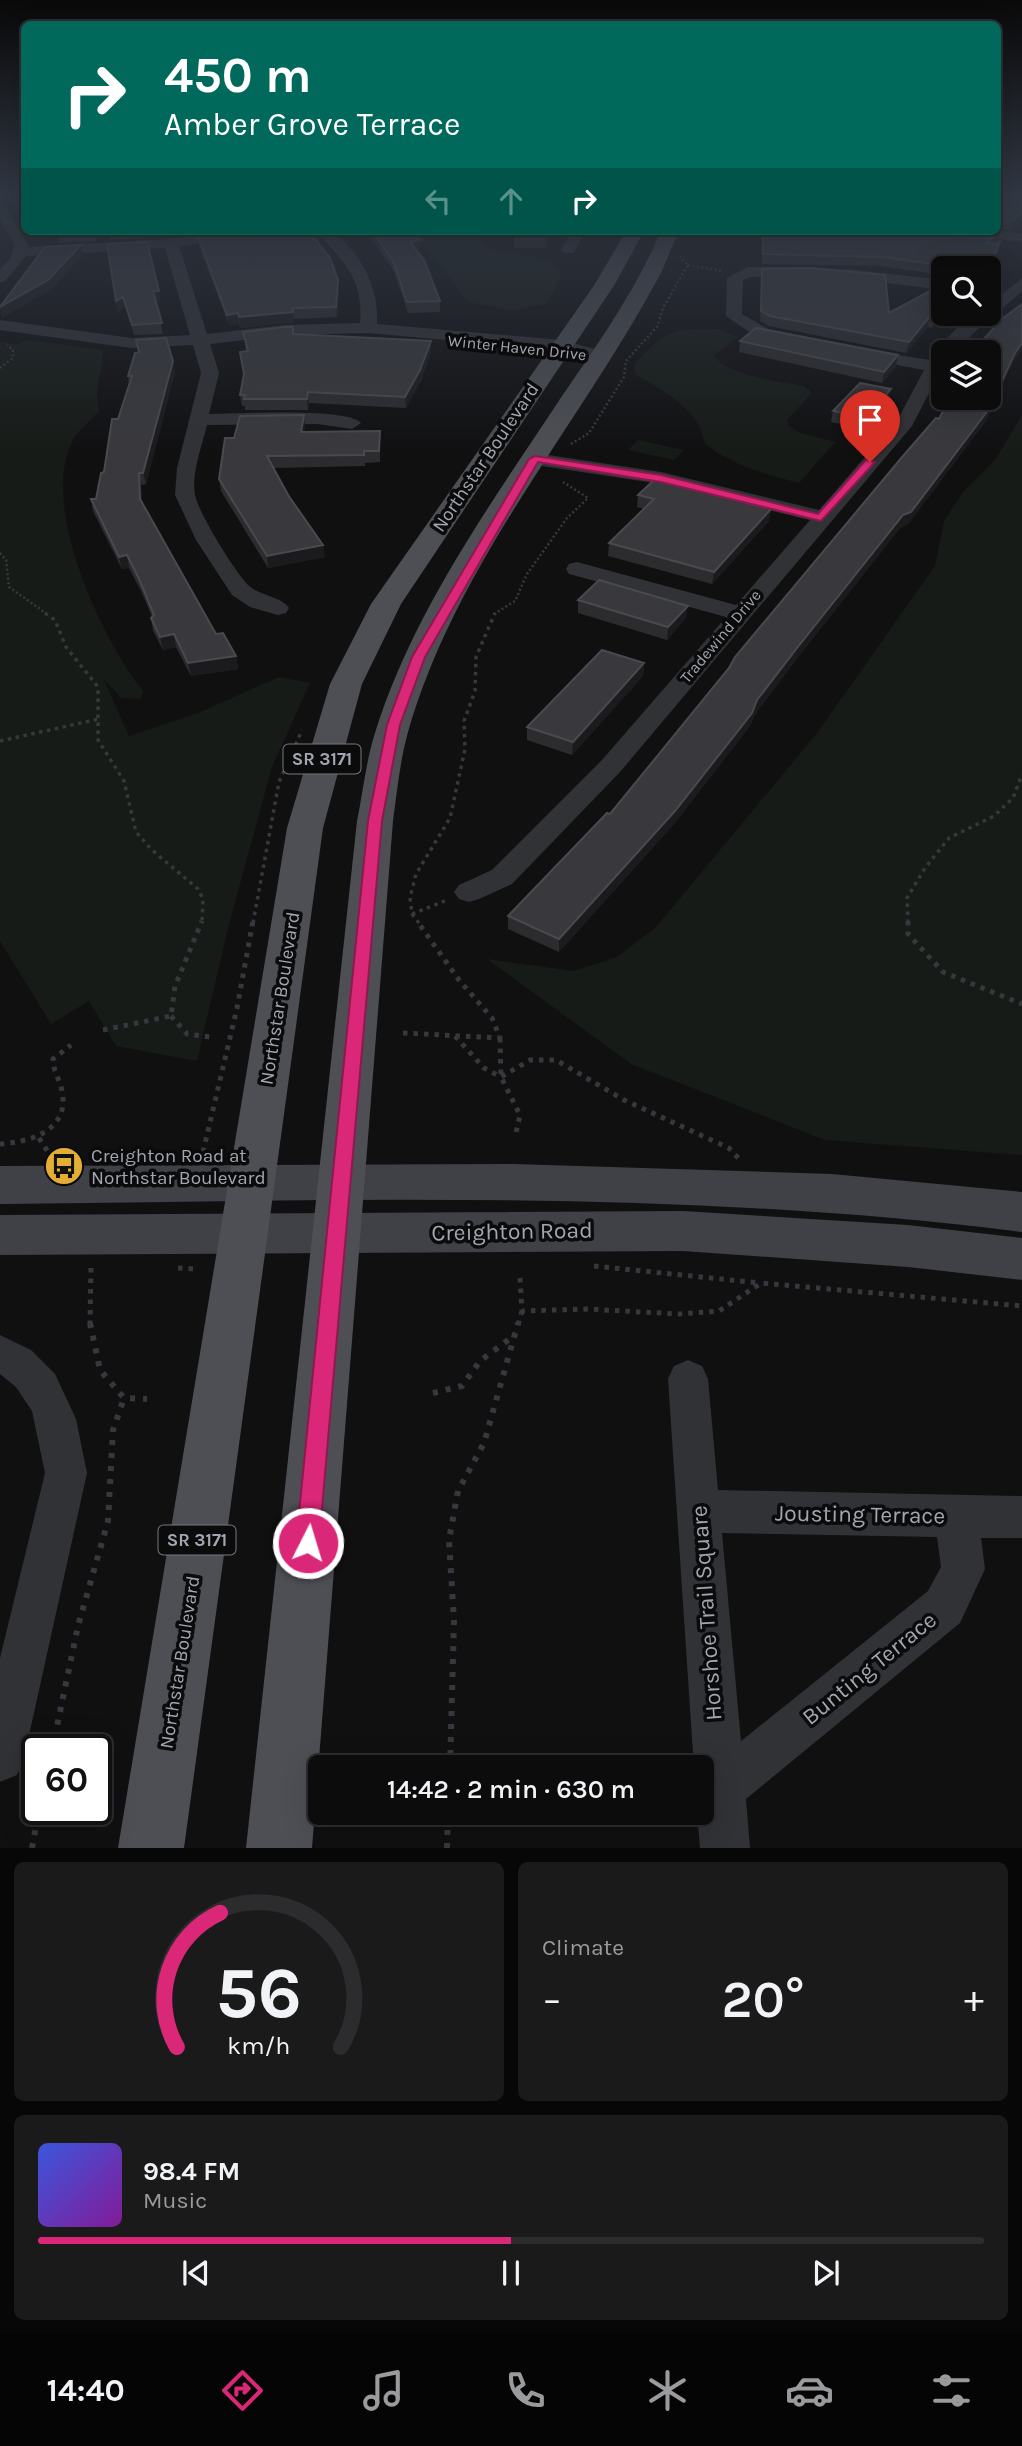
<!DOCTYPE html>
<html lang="en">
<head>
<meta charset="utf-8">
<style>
	body { margin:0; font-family:Karla,sans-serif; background:#1a1a1b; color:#f1f3f6; height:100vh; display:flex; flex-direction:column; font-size:26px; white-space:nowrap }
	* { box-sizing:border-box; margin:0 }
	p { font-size:23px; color:#9a9b9d }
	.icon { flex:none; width:38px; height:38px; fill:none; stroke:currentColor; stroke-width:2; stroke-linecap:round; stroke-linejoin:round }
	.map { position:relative; height:1848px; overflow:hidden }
	.drawer { display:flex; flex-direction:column; gap:14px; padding:14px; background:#070707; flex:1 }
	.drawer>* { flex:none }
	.banner { position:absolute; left:21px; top:21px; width:980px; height:214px; border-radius:10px; box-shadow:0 7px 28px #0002,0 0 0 2px #2c2c2e; background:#00695c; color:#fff; overflow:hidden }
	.controls { position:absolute; left:931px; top:256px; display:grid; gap:14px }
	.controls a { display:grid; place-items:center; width:70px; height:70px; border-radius:10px; background:#0c0c0d; box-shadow:0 7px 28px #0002,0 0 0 2px #2c2c2e; font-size:35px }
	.speed { position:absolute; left:21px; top:1734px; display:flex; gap:14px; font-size:35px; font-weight:700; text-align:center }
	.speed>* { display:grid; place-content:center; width:91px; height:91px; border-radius:50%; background:#0c0c0d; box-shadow:0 7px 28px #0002,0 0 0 2px #2c2c2e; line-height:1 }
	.speed .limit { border:4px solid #111; border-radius:10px; background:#fff; color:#111 }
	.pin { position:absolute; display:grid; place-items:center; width:60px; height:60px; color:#fff; margin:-72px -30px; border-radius:50% 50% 50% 0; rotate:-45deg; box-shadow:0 0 7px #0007 }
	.pin .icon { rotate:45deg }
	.me { position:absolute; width:77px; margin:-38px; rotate:5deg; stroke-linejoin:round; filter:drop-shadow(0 0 5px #0008) }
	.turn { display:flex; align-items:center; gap:24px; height:147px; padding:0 28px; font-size:32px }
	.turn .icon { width:91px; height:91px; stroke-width:2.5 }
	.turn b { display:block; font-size:49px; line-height:60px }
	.lanes { display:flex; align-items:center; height:66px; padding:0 28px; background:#0003; justify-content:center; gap:35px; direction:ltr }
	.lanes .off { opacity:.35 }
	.big { font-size:52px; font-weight:600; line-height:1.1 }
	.drawer .widget { flex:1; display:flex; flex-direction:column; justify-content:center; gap:10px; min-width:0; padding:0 24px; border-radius:10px; background:#1a1a1b }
	.drawer .dial { align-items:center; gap:0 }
	.dial svg { height:182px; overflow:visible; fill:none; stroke:#2c2c2e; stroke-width:7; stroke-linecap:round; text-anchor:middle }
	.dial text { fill:#f1f3f6; stroke:none }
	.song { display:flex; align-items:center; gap:21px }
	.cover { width:84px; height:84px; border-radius:10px; background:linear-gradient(135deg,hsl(230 70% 55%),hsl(290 70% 35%)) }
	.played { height:7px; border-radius:4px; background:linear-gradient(90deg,#db2777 50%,#2c2c2e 50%) }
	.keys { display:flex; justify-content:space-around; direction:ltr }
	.heat { display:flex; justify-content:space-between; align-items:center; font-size:38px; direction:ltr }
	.drawer .tiles { flex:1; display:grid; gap:14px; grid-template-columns:1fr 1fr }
	.widget:last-child { grid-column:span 2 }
	.trip { position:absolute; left:308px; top:1755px; width:406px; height:70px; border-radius:10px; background:#0c0c0d; box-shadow:0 7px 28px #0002,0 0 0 2px #2c2c2e; font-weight:600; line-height:70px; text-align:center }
	.tab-bar { display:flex; height:112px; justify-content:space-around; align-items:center; background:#050505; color:#9a9b9d }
	.tab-bar .icon { width:49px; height:49px }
	.tab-bar .on { color:#db2777 }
	.tab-bar b { font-size:32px; color:#f1f3f6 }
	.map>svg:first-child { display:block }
</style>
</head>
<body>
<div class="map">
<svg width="1022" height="1848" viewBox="0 0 1022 1848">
	<rect width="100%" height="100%" fill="#101011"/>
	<!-- green -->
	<path fill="#161b17" d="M414 231H473L490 249 553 262 562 276 546 304 513 311 468 302Z
		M719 329 738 337 714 355C725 376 782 381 804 386L810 391 811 394 787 420 788 425 800 433 835 442 799 483C764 474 734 466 705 444 700 409 663 391 635 374L634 365C668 328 670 330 719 329Z
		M27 340 103 350C103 374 93 387 99 411 92 419 80 429 74 438 37 504 102 639 143 691L141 699 121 698 103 678 129 736 198 713 279 677 310 683 272 767 228 928 197 1061 116 1046 89 1001 51 1024 0 941V341L17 345Z
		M1022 415V1155L825 1140 631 1064 487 959 574 971 617 957 656 927 817 733 935 566 944 521 963 492 995 460Z
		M638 440 684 450 674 460 628 450Z"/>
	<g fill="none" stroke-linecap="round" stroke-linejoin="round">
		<!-- path-far3 -->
		<path stroke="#37383d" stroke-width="2.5" stroke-dasharray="2 2.5" stroke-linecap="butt" d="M688 265 722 271
			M0 368 13 358V350L7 345
			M571 444 589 433 624 377 626 361 657 327 663 308 688 265 680 256
			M0 553 6 560 9 587 47 614
			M494 614 515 601 527 574 567 518 588 498 563 482"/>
		<!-- path-far2 -->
		<path stroke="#37383d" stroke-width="3.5" stroke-dasharray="3.5 4.5" stroke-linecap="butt" d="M45 613 55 620 66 647 98 687V740L124 781 136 832 152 850 198 889 203 899 202 923
			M0 741 99 719
			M412 914 447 900
			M253 923 279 782 302 730
			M419 923 412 914 410 898 416 874 450 818 465 749 464 721 475 691 476 657 495 613
			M908 923 907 898 925 868 949 838 994 816 1013 798 1022 774"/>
		<!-- path-far1 -->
		<path stroke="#37383d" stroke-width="5" stroke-dasharray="4.5 6" stroke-linecap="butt" d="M908 921V934L943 972 1022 1004
			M171 1016 187 1034 210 1037
			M103 1030 171 1016 175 986 202 921
			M403 1033 500 1038 492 1018 459 980 417 921
			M455 1036 484 1068 501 1077 530 1060H556L624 1100 729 1148 740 1160
			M500 1038 501 1077 520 1115 515 1137
			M39 1138 48 1152
			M0 1144C31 1142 70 1130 62 1091 60 1080 53 1071 53 1059L71 1045
			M203 1152 237 1008 253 921
			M594 1266 760 1283
			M178 1268 195 1269
			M520 1278 522 1311 588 1309 678 1314 719 1311 761 1283 1022 1306
			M90 1325 91 1266
			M518 1325 522 1311"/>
		<!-- path -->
		<path stroke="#37383d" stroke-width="6" stroke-dasharray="5 8" stroke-linecap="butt" d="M90 1323 100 1370 124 1398 147 1399
			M433 1393 462 1386 480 1361 516 1334
			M52 1750 78 1626 108 1521 113 1430 124 1398
			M450 1768 454 1621 449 1540 458 1491 484 1443 518 1323
			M32 1848 39 1810
			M447 1848 448 1813"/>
		<!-- street -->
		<path fill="#313236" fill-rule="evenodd" d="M0 204 7 208 29 247 171 239 227 231H266L259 235 179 246 207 334 285 325 360 323C364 277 343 263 317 231H333C361 255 379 286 377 324L562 340 606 352 609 356 600 361 561 350 368 333 285 335 210 344 219 373 209 414C235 414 348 407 361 423L352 429 317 424 207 425C202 446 191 474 195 495 199 514 234 570 248 585 259 596 281 596 289 608L286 613 278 615 250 607 232 595 196 540 175 495 177 468 201 373 193 345 132 348 0 330V320L132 338 190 335 165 248 26 256 5 281 0 283V269L10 259 15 245 0 220Z
			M998 230 1022 234V242L973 235 966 231Z
			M572 231H586L573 253H563L561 250Z
			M748 267H803L811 272 803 277H751L743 280 742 314 768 329 798 335V343L757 337 726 316 727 278Z
			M845 269 943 280V290L840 277 837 274Z
			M1022 278V291C999 312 976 329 955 352H943V366L912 426 620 772 512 884 479 899 469 902 459 899 454 892 459 885 492 870 602 760 726 617 569 574 566 569 569 564 577 562 736 605 810 520 661 484 535 465 525 459 528 455 535 453 661 472 819 510 898 419 924 370 851 356 849 352 851 348 930 360C944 342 964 313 989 313V305Z
			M0 1335 31 1350 55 1374 76 1419 87 1473 24 1758 17 1775 0 1782V1658L45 1473 32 1411 16 1387 0 1374Z
			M688 1360 702 1366 708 1379 718 1490 1022 1496V1538H981L985 1569 960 1623 746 1799 750 1848H700L697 1813H702V1768H694L668 1379 674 1366ZM722 1533 937 1537 941 1567 928 1591 741 1741Z"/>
		<!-- secondary -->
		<path fill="#3f4146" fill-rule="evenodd" d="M514 1164 832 1174 1022 1192V1232C684 1189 340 1200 0 1204V1166Z
			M683 1211 908 1225 1022 1238V1280L908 1267 683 1251 0 1255V1215Z"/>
		<!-- primary -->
		<path fill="#4d4f54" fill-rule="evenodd" d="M626 231H644L615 284 401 604 362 684 323 828 184 1848H118L287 828 330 684 371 604 595 284Z
			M661 231H679L661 273C579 426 457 562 408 732 400 761 397 791 393 821L312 1848H246L357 821C363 792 366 761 375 733 413 611 491 504 560 399 597 345 635 292 661 231Z"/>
	</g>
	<!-- wall -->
	<path fill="#2c2c2f" d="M17 194H24V204Z
		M1022 194V220L1011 230 998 229V201Z
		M55 231H95L97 241 59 243 57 232Z
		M109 231H145L146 238 110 240Z
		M361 231H407L421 250 417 251 440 301V312L408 313 394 271 376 245Z
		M552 231 545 248H514V233Z
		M761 231H998V241L994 244 997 252 989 268H943V275L881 266 762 264Z
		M198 236 338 280 339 290 337 317 294 319V322L240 328 239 324 229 325 199 246Z
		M107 244 160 301 156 302 163 334 134 335 125 307 118 312Z
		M762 269 889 313 943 284 932 328 928 327 906 353 769 326 760 321Z
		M243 332 431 341V352L421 381 406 408 309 403 308 410H245V406H242L240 395 244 376 240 352 246 351Z
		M136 340 173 361 175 372 146 484 141 485 142 503 216 634 236 656 238 669 191 676 176 647 163 650 153 631 151 618 152 617 142 593 129 568 122 569 93 511 91 499H96L129 385 128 376 139 352Z
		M740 341 896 366 882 383 739 352Z
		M1012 363 986 421 908 524 900 528 795 661 756 713 750 726 674 824 559 952 508 929V916L610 814 939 419Z
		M891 389 889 400 864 429 831 422 833 411Z
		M305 427 304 432 380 431V462L365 463V466L274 468 325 557 268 568 221 491 219 479 234 438Z
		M638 495 771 509 769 521 712 584 608 556 609 543 644 509 637 507Z
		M578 600 686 618 667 640 578 613Z
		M644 663 643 676 572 755 527 740V727Z"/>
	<!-- shaded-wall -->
	<path fill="#1b1b1d" d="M1022 213V220L1011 230 1013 220Z
		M193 231H209L193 233Z
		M546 231H552L545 248V234Z
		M1000 231 998 241 985 253 987 243Z
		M421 240V250L410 251V242Z
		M1000 242 997 252 989 272V268Z
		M81 245 83 255 51 290 2 318 0 307Z
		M338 280 339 290 337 317 336 307Z
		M153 291H159L160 301 154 302Z
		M123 297 125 307 118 312 116 301Z
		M293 308 294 322 240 328 239 317Z
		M943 311V313H952L932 328 934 317Z
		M238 313 239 324 229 325 227 315Z
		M930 316 928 327 906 353 909 342Z
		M431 341V352L421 381 406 408 405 397Z
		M1022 343V350L1012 363 986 421 908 524 900 528 795 661 756 713 750 726 674 824 559 952V939L757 700Z
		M898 355 896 366 882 383 884 372Z
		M173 361 175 372 146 484 143 473Z
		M891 389 889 400 864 429 866 418Z
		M308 392 309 403 308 410 307 399Z
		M304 415 305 427 302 444 301 432Z
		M139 473 141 485 142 511 140 499Z
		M771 509 769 521 712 584 714 572Z
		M323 545 325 557 268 568 267 556Z
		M127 555 129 568 122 569 119 557Z
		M688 606 686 618 667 640 668 627Z
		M174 634 176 647 163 650 160 637Z
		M236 656 238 669 191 676 188 663Z
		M644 663 643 676 572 755 573 742Z"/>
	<!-- building -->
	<path fill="#39393d" stroke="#494a4f" stroke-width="2" d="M1006 194H1022V213L1013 220 998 219V201Z
		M58 231H92L56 233Z
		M235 231H307L313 236 330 258 338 280 336 307 293 308V312L239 317 238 313 227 315 198 236Z
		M371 231H407L421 240 410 242 424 260 440 301 407 302 393 261 375 235Z
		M515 231H546L545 234 514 233Z
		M763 231H1000L987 243 996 244 1000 242 989 268H963L882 257 763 254Z
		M147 242 159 291H153L162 323 132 325 123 297 116 301 107 244Z
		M81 245 48 280 0 307 45 247Z
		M811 268 885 275 889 313 943 284V311L934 317 930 316 909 342 770 316 761 311 762 269Z
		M1022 304V343L1015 353 989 409 911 512 903 515 797 648 757 700 752 713 675 811 559 939 508 916 607 813 610 814 729 668 735 657 903 456 936 418 939 419 950 397H989V352H972L1002 319Z
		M284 327H293V334L431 341 420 370 405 397 308 392 307 399H244L245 395H240L244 374 240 352 248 351 243 332Z
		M756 328 898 355 884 372 740 341Z
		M166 338 173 361 143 473H139L140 499 216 634 223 633 236 656 188 663 174 634 160 637 151 618 154 615 140 581 127 555 119 557 91 499H96L101 473 104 472 112 419H118L132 376H128L135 353 139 352 136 340Z
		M860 383 891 389 866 418 833 411Z
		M304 415 301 432 380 431 379 451H364V455L267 456 288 495 323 545 267 556 219 479 225 438H234L240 416Z
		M655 479 771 509 714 572 609 543 654 499 638 495Z
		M599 580 688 606 668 627 578 600Z
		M602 650 644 663 573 742 527 727Z"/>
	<!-- sky -->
	<linearGradient id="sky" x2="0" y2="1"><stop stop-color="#090909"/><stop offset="0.43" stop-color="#313743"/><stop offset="1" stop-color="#313743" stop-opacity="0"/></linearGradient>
	<rect width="1022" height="453" fill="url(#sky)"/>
	<!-- route -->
	<path fill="#db2777" stroke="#8e194d" stroke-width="2" d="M535 456 661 475 818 514 866 460 875 462 821 521 661 482 538 462 425 657 400 725 382 821 319 1543 316 1551 308 1555 300 1551 296 1543 368 821 387 725 412 657 529 459Z"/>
	<!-- icons -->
	<defs>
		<g id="bus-disc" transform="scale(2.0125)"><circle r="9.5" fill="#e4ad34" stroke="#0b0b0c"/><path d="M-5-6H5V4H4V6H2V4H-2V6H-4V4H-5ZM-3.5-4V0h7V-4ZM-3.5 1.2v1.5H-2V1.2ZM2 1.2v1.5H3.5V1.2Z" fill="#111"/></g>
	</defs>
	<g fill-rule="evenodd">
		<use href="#bus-disc" x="64" y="1166"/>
	</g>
	<g text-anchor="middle" stroke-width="7" stroke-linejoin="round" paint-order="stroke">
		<!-- far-street labels -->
		<g font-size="16" fill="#a2a6b1" stroke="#0b0b0c">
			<text transform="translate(517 347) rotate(6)" y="6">Winter Haven Drive</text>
			<text transform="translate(720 636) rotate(-50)" y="6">Tradewind Drive</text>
		</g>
		<!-- shield labels -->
		<g fill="#0b0b0c" stroke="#757880" stroke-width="2">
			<rect x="283.5" y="744.5" width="77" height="29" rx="5"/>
			<rect x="158.5" y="1525.5" width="77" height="29" rx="5"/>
		</g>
		<g font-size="18" font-weight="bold" fill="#a2a6b1">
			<text x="322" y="765">SR 3171</text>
			<text x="197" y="1546">SR 3171</text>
		</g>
		<!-- street labels -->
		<g font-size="19" fill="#a2a6b1" stroke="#0b0b0c">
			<text transform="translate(485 457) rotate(-56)" y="7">Northstar Boulevard</text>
			<text transform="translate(279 998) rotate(-81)" y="7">Northstar Boulevard</text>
			<text transform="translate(179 1662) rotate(-81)" y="7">Northstar Boulevard</text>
		</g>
		<!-- poi labels -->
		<g font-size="19" fill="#a2a6b1" stroke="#0b0b0c" text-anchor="start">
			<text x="91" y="1162">Creighton Road at<tspan x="91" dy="22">Northstar Boulevard</tspan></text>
		</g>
		<!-- near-street labels -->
		<g font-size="23" fill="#a2a6b1" stroke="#0b0b0c">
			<text transform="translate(512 1231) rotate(-1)" y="8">Creighton Road</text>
			<text transform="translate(860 1514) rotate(1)" y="8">Jousting Terrace</text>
			<text transform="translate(706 1613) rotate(-94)" y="8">Horshoe Trail Square</text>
			<text transform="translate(869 1668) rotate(-39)" y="8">Bunting Terrace</text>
		</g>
	</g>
</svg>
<div class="controls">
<a><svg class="icon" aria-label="search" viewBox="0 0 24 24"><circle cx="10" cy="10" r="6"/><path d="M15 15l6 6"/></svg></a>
<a><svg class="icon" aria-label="layers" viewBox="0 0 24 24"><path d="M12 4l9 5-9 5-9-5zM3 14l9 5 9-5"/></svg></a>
</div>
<div class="speed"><div class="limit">60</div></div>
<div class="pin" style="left:870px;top:462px;background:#d93025"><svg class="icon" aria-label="arrive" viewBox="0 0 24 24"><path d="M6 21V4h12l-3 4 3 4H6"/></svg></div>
<svg class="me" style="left:308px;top:1543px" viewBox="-20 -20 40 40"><circle r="17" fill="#db2777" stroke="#fff" stroke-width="3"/><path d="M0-11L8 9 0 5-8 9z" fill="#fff"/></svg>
<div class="trip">14:42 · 2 min · 630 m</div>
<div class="banner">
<div class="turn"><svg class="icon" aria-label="right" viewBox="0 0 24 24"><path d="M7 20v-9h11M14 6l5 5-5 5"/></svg><div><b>450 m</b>Amber Grove Terrace</div></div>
<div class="lanes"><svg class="icon off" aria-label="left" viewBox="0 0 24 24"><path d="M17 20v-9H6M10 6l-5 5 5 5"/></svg><svg class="icon off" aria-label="ahead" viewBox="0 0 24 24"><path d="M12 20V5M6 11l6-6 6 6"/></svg><svg class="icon" aria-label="right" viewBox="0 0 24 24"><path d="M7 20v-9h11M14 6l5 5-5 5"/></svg></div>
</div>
</div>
<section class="drawer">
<div class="tiles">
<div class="widget dial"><svg viewBox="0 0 100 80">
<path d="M14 69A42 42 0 1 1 86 69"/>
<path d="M14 69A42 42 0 0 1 33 10" stroke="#db2777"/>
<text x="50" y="56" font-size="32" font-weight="700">56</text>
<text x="50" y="72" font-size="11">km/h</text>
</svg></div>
<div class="widget"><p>Climate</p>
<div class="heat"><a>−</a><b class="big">20°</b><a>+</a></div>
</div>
<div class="widget">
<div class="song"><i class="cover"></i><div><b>98.4 FM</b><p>Music</p></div></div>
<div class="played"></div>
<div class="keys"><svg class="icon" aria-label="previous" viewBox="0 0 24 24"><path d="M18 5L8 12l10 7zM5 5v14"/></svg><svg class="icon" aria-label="pause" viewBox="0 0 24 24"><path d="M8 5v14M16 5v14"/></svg><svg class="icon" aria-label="next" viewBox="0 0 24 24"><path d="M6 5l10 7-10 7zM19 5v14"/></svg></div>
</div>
</div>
</section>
<nav class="tab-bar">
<b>14:40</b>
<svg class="icon on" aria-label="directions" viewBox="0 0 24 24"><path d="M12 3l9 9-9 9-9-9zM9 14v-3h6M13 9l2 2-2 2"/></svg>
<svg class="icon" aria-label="music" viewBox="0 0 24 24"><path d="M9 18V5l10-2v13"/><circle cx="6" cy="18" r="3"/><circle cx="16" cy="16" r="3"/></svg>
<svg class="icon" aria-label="phone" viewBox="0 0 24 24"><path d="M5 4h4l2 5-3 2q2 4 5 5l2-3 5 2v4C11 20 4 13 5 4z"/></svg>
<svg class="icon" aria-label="climate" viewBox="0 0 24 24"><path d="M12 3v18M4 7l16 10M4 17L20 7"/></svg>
<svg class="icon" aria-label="car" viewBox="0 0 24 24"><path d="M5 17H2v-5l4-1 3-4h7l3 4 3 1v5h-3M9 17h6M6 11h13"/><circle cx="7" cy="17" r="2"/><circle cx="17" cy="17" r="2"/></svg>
<svg class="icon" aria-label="filters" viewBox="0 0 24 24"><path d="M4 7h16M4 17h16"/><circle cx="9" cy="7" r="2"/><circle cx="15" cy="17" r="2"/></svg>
</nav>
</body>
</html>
